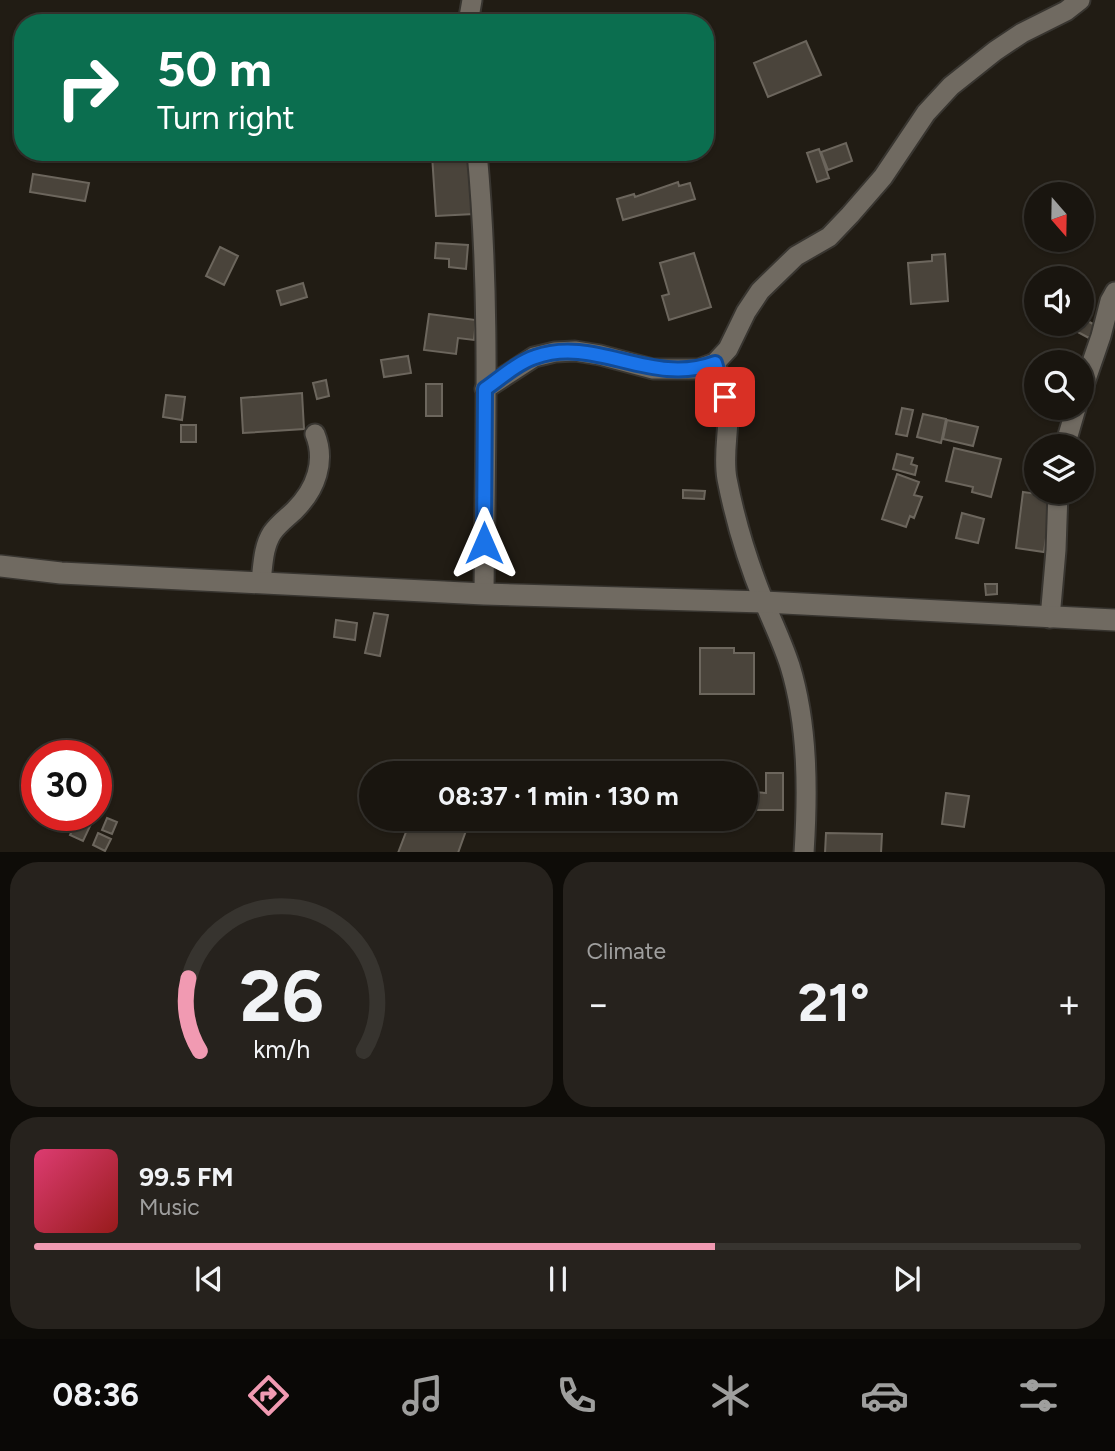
<!DOCTYPE html>
<html lang="en">
<head>
<meta charset="utf-8">
<style>
	body { margin:0; font-family:Figtree,sans-serif; background:#26221d; color:#f1f3f6; height:100vh; display:flex; flex-direction:column; font-size:26px; white-space:nowrap }
	* { box-sizing:border-box; margin:0 }
	p { font-size:23px; color:#9f9f9e }
	.icon { flex:none; width:38px; height:38px; fill:none; stroke:currentColor; stroke-width:2; stroke-linecap:round; stroke-linejoin:round }
	.map { position:relative; height:852px; overflow:hidden }
	.drawer { display:flex; flex-direction:column; gap:10px; padding:10px; background:#0e0c08; flex:1 }
	.drawer>* { flex:none }
	.banner { position:absolute; left:14px; top:14px; width:700px; height:147px; border-radius:28px; box-shadow:0 2px 5px #0004,0 0 0 2px #37342f; background:#0b6e4f; color:#fff; overflow:hidden }
	.needle { width:46px; rotate:160deg }
	.fabs { position:absolute; left:1024px; top:182px; display:grid; gap:14px }
	.fabs a { display:grid; place-items:center; width:70px; height:70px; border-radius:50%; background:#19150f; box-shadow:0 2px 5px #0004,0 0 0 2px #37342f; font-size:35px }
	.speed { position:absolute; left:21px; top:740px; display:flex; gap:14px; font-size:35px; font-weight:700; text-align:center }
	.speed>* { display:grid; place-content:center; width:91px; height:91px; border-radius:50%; background:#19150f; box-shadow:0 2px 5px #0004,0 0 0 2px #37342f; line-height:1 }
	.speed .limit { border:10px solid #d22; background:#fff; color:#111 }
	.pin { position:absolute; display:grid; place-items:center; width:60px; height:60px; color:#fff; margin:-30px; border-radius:14px; box-shadow:0 4px 10px #0006 }
	.me { position:absolute; width:77px; margin:-38px; rotate:0deg; stroke-linejoin:round; filter:drop-shadow(0 0 5px #0008) }
	.turn { display:flex; align-items:center; gap:24px; height:147px; padding:0 28px; font-size:32px }
	.turn .icon { width:91px; height:91px; stroke-width:2.5 }
	.turn b { display:block; font-size:49px; line-height:60px }
	.big { font-size:52px; font-weight:700; line-height:1.1 }
	.drawer .widget { flex:1; display:flex; flex-direction:column; justify-content:center; gap:10px; min-width:0; padding:0 24px; border-radius:28px; background:#26221d }
	.drawer .dial { align-items:center; gap:0 }
	.dial svg { height:182px; overflow:visible; fill:none; stroke:#37342f; stroke-width:7; stroke-linecap:round; text-anchor:middle }
	.dial text { fill:#f1f3f6; stroke:none }
	.song { display:flex; align-items:center; gap:21px }
	.cover { width:84px; height:84px; border-radius:10px; background:linear-gradient(135deg,hsl(340 70% 55%),hsl(0 70% 35%)) }
	.played { height:7px; border-radius:4px; background:linear-gradient(90deg,#f19ab2 65%,#37342f 65%) }
	.keys { display:flex; justify-content:space-around; direction:ltr }
	.heat { display:flex; justify-content:space-between; align-items:center; font-size:38px; direction:ltr }
	.drawer .tiles { flex:1; display:grid; gap:10px; grid-template-columns:1fr 1fr }
	.widget:last-child { grid-column:span 2 }
	.trip { position:absolute; left:359px; top:761px; width:399px; height:70px; border-radius:35px; background:#19150f; box-shadow:0 2px 5px #0004,0 0 0 2px #37342f; font-weight:700; line-height:70px; text-align:center }
	.menu { display:flex; height:112px; justify-content:space-around; align-items:center; background:#0a0806; color:#9f9f9e }
	.menu .icon { width:49px; height:49px }
	.menu .on { color:#f19ab2 }
	.menu b { font-size:32px; color:#f1f3f6 }
	.map>svg:first-child { display:block }
</style>
</head>
<body>
<div class="map">
<svg width="1115" height="853" viewBox="0 0 1115 853">
	<rect width="100%" height="100%" fill="#211c14"/>
	<!-- building -->
	<path fill="#4a443b" stroke="#6c665d" stroke-width="2" d="M806 41 821 75 768 97 754 63Z
		M846 143 852 161 828 170 821 152Z
		M819 149 829 178 817 182 807 153Z
		M470 153 474 214 436 216 432 155Z
		M33 174 89 183 85 201 30 192Z
		M678 182 679 186 690 183 695 199 623 220 617 199 634 194 635 197Z
		M436 243 468 245 466 269 449 267V259L435 258Z
		M220 247 238 256 224 285 206 276Z
		M694 253 711 307 669 320 662 296 669 294 660 263Z
		M945 254 948 301 911 304 908 263 932 261V255Z
		M303 283 307 297 281 305 277 291Z
		M429 314 476 320 474 340 458 338 456 354 424 350Z
		M1082 318 1095 325 1089 338 1074 330 1077 324H1082Z
		M408 356 411 373 384 377 381 360Z
		M326 380 329 396 317 399 313 383Z
		M426 384H442V416H426Z
		M302 393 304 429 243 433 241 398Z
		M166 395 185 397 182 420 163 417Z
		M902 408 913 410 907 436 896 434Z
		M923 414 946 419 941 443 917 437Z
		M947 420 978 427 973 446 943 439Z
		M181 425H196V442H181Z
		M954 448 1001 459 991 497 972 492 973 487 946 481Z
		M897 454 913 458 911 464 917 466 915 475 893 469Z
		M897 474 919 482 914 495 922 497 914 518 910 516 906 527 882 519Z
		M683 490 705 491 704 499 683 498Z
		M1023 492 1052 496 1044 552 1016 548Z
		M962 513 984 519 978 543 956 538Z
		M985 584H997V594L986 595Z
		M374 613 388 615 380 656 365 653Z
		M336 620 357 623 355 640 334 637Z
		M700 648H734V653H754V694H700Z
		M766 773H783V810H754V792L766 793Z
		M946 793 969 796 964 827 942 824Z
		M78 818 91 824 83 841 70 835Z
		M107 818 117 822 112 834 102 830Z
		M411 819H452L468 825 458 853H398Z
		M98 833 111 839 105 851 93 845Z
		M826 833 882 834 881 853H825Z"/>
	<g fill="none" stroke-linecap="round" stroke-linejoin="round">
		<!-- minor casing -->
		<g stroke="#383530" stroke-width="23">
			<path id="minor" d="M468 23 472 0
				M477 152C491 299 485 447 484 594
				M715 363C720 379 728 397 728 415 728 436 723 457 727 479 735 520 748 563 764 602 773 623 783 644 790 666 808 725 808 791 804 853
				M485 389 534 357 555 352 575 351 600 355 653 369H699L715 363 728 349 746 312 760 291 796 256 829 237 850 215 883 177 926 113 951 86 995 51 1022 33 1066 11 1080 0
				M1082 391 1101 336 1110 301 1115 292
				M1065 446 1076 408
				M261 581C263 566 263 547 272 533 278 524 288 517 295 510 316 489 326 461 315 434
				M1050 618 1056 550 1058 492"/>
		</g>
		<!-- tertiary casing -->
		<g stroke="#383530" stroke-width="24">
			<path id="tertiary" d="M0 566 61 573 484 594 764 602 1115 620"/>
		</g>
		<!-- minor -->
		<use href="#minor" stroke="#706a61" stroke-width="19"/>
		<!-- tertiary -->
		<use href="#tertiary" stroke="#706a61" stroke-width="21"/>
	</g>
	<g fill="none" stroke-linecap="round" stroke-linejoin="round">
		<!-- route casing -->
		<g stroke="#114b97" stroke-width="18">
			<path id="route" d="M484 543 485 389C501 378 517 363 535 357 595 335 651 387 715 363L725 397"/>
		</g>
		<!-- route -->
		<use href="#route" stroke="#1a73e8" stroke-width="12"/>
	</g>
</svg>
<div class="fabs">
<a><svg class="needle" viewBox="-14 -14 28 28"><path d="M0-13l5 13h-10z" fill="#e53935"/><path d="M0 13l5-13h-10z" fill="#9f9f9e"/></svg></a>
<a><svg class="icon" aria-label="sound" viewBox="0 0 24 24"><path d="M4 9h4l5-4v14l-5-4H4zM17 9q2 3 0 6"/></svg></a>
<a><svg class="icon" aria-label="search" viewBox="0 0 24 24"><circle cx="10" cy="10" r="6"/><path d="M15 15l6 6"/></svg></a>
<a><svg class="icon" aria-label="layers" viewBox="0 0 24 24"><path d="M12 4l9 5-9 5-9-5zM3 14l9 5 9-5"/></svg></a>
</div>
<div class="speed"><div class="limit">30</div></div>
<div class="pin" style="left:725px;top:397px;background:#d93025"><svg class="icon" aria-label="arrive" viewBox="0 0 24 24"><path d="M6 21V4h12l-3 4 3 4H6"/></svg></div>
<svg class="me" style="left:484px;top:543px" viewBox="-20 -20 40 40"><path d="M0-17L14 15 0 8-14 15z" fill="#1a73e8" stroke="#fff" stroke-width="4"/></svg>
<div class="trip">08:37 · 1 min · 130 m</div>
<div class="banner">
<div class="turn"><svg class="icon" aria-label="right" viewBox="0 0 24 24"><path d="M7 20v-9h11M14 6l5 5-5 5"/></svg><div><b>50 m</b>Turn right</div></div>
</div>
</div>
<section class="drawer">
<div class="tiles">
<div class="widget dial"><svg viewBox="0 0 100 80">
<path d="M14 69A42 42 0 1 1 86 69"/>
<path d="M14 69A42 42 0 0 1 9 37" stroke="#f19ab2"/>
<text x="50" y="56" font-size="32" font-weight="700">26</text>
<text x="50" y="72" font-size="11">km/h</text>
</svg></div>
<div class="widget"><p>Climate</p>
<div class="heat"><a>−</a><b class="big">21°</b><a>+</a></div>
</div>
<div class="widget">
<div class="song"><i class="cover"></i><div><b>99.5 FM</b><p>Music</p></div></div>
<div class="played"></div>
<div class="keys"><svg class="icon" aria-label="previous" viewBox="0 0 24 24"><path d="M18 5L8 12l10 7zM5 5v14"/></svg><svg class="icon" aria-label="pause" viewBox="0 0 24 24"><path d="M8 5v14M16 5v14"/></svg><svg class="icon" aria-label="next" viewBox="0 0 24 24"><path d="M6 5l10 7-10 7zM19 5v14"/></svg></div>
</div>
</div>
</section>
<nav class="menu">
<b>08:36</b>
<svg class="icon on" aria-label="directions" viewBox="0 0 24 24"><path d="M12 3l9 9-9 9-9-9zM9 14v-3h6M13 9l2 2-2 2"/></svg>
<svg class="icon" aria-label="music" viewBox="0 0 24 24"><path d="M9 18V5l10-2v13"/><circle cx="6" cy="18" r="3"/><circle cx="16" cy="16" r="3"/></svg>
<svg class="icon" aria-label="phone" viewBox="0 0 24 24"><path d="M5 4h4l2 5-3 2q2 4 5 5l2-3 5 2v4C11 20 4 13 5 4z"/></svg>
<svg class="icon" aria-label="climate" viewBox="0 0 24 24"><path d="M12 3v18M4 7l16 10M4 17L20 7"/></svg>
<svg class="icon" aria-label="car" viewBox="0 0 24 24"><path d="M5 17H2v-5l4-1 3-4h7l3 4 3 1v5h-3M9 17h6M6 11h13"/><circle cx="7" cy="17" r="2"/><circle cx="17" cy="17" r="2"/></svg>
<svg class="icon" aria-label="filters" viewBox="0 0 24 24"><path d="M4 7h16M4 17h16"/><circle cx="9" cy="7" r="2"/><circle cx="15" cy="17" r="2"/></svg>
</nav>
</body>
</html>
